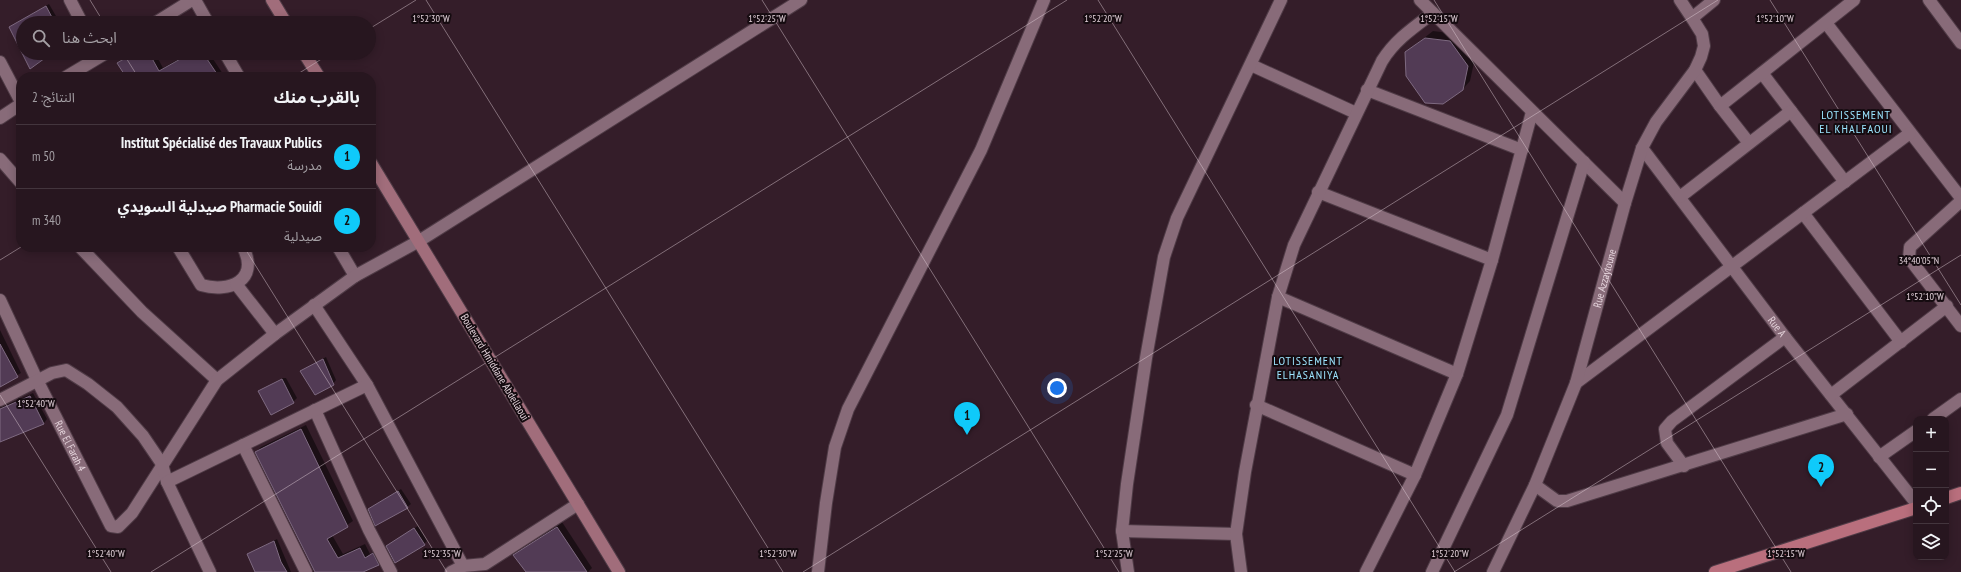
<!DOCTYPE html>
<html lang="ar">
<meta charset="utf-8">
<style>
:root{--surface:#27161f;--page:#33232c;--text:#f1f3f6;--muted:#a49fa4;--line:#43353d;--accent:#0fcafa}
body{margin:0;font-family:"PT Sans Narrow","Noto Sans Arabic",sans-serif;background:var(--page);color:var(--text);direction:rtl}
.controls{position:absolute;right:12px;bottom:12px;display:grid;overflow:hidden;border-radius:8px;box-shadow:0 2px 10px #0003}
.controls button{width:36px;height:36px;display:grid;place-items:center;padding:0;border:0;border-bottom:1px solid var(--line);background:var(--surface);color:var(--text);font:20px sans-serif}
.you{position:absolute;left:1057px;top:388px;width:14px;height:14px;margin:-10px;border:3px solid #fff;border-radius:50%;background:#1a73e8;box-shadow:0 0 0 6px #1a73e833}
.badge{display:grid;place-items:center;width:26px;height:26px;border-radius:50%;background:var(--accent);color:#111;font-size:13px;font-weight:700}
.pin{position:absolute;translate:-50% -33px;filter:drop-shadow(0 1px 2px #0008)}
.pin::after{content:'';position:absolute;top:21px;width:14px;height:12px;background:inherit;clip-path:polygon(0 0,100% 0,50% 100%)}
.list{margin:0;padding:0;list-style:none}
h2{display:flex;justify-content:space-between;align-items:center;height:52px;margin:0;padding:0 16px;font-size:17px}
h2 small{font-size:13px;font-weight:400;color:var(--muted)}
.list li{display:grid;grid-template-columns:26px 1fr auto;gap:12px;align-items:center;box-sizing:border-box;height:64px;padding:0 16px;border-top:1px solid var(--line)}
.list b{display:block;font-size:15px;white-space:nowrap}
.list p{margin:0;font-size:13px;white-space:nowrap;color:var(--muted)}
.list em{font-size:13px;font-style:normal;color:var(--muted)}
.icon{flex:none;width:22px;height:22px;fill:none;stroke:currentColor;stroke-width:2;stroke-linecap:round;stroke-linejoin:round}
.map{position:relative;flex:none;width:1961px;height:572px;overflow:hidden;direction:ltr}
.search{position:absolute;background:var(--surface);box-shadow:0 2px 10px #0003;left:16px;top:16px;width:360px;height:44px;display:flex;align-items:center;gap:10px;box-sizing:border-box;padding:0 14px;border-radius:22px;color:var(--muted);font-size:15px}
.panel{position:absolute;background:var(--surface);box-shadow:0 2px 10px #0003;left:16px;top:72px;width:360px;height:180px;border-radius:16px;direction:rtl}
.map>svg:first-child{display:block}
.shadow{fill:#0007}
.building{fill:#523b55;stroke:#7e6a81}
.lines{fill:none;stroke-linecap:round;stroke-linejoin:round}
.street-casing{stroke:#4f3b46;stroke-width:14}
.secondary-casing{stroke:#4f3b46;stroke-width:14}
.primary-casing{stroke:#4f3b46;stroke-width:14}
.street{stroke:#886b79;stroke-width:12}
.secondary{stroke:#a16d7b;stroke-width:12}
.primary{stroke:#b96f7d;stroke-width:12}
.ticks{fill:none;stroke:#e4d3db;stroke-width:1;stroke-opacity:0.45}
.labels{text-anchor:middle;stroke-width:4;stroke-linejoin:round;paint-order:stroke}
.street-label{font-size:11px;fill:#e4d3db;stroke:#150b10}
.neighbourhood-label{font-size:12px;letter-spacing:1px;fill:#9ce4fe;stroke:#150b10}
.ticks-label{font-size:10px;text-anchor:middle;fill:#e4d3db;stroke:#150b10;stroke-width:4;stroke-linejoin:round;paint-order:stroke}
</style>
<div class="map">
<svg width="1961" height="572" viewBox="0 0 1961 572">
<rect width="100%" height="100%" fill="#341d29"/>
<g class="shadow">
<polygon points="49,4 60,23 23,23 23,53 10,27"/>
<polygon points="1433,31 1457,34 1475,58 1470,81 1463,89 1406,52"/>
<polygon points="133,53 155,53 163,68 189,53 209,53 225,77 127,77 119,63"/>
<polygon points="0,330 21,373 0,385"/>
<polygon points="326,357 336,380 333,384 301,371"/>
<polygon points="283,378 286,378 297,398 293,402 259,391"/>
<polygon points="33,393 47,419 44,423 2,440 0,436 0,408"/>
<polygon points="306,425 353,521 332,535 343,554 365,544 370,554 378,549 383,559 378,564 361,572 315,572 256,452 261,447"/>
<polygon points="401,489 411,504 407,507 369,509"/>
<polygon points="562,522 592,568 588,572 527,572 515,555"/>
<polygon points="418,526 427,541 424,544 387,546"/>
<polygon points="277,539 291,572 257,572 249,554"/>
</g>
<g class="building">
<polygon points="46,6 55,23 23,23 23,53 52,53 30,69 9,27"/>
<polygon points="1425,38 1450,41 1468,66 1463,90 1443,104 1425,103 1406,76 1405,52"/>
<polygon points="134,53 149,53 159,71 191,53 203,53 219,77 126,77 117,63"/>
<polygon points="0,344 18,377 0,387"/>
<polygon points="323,359 334,385 315,395 300,371"/>
<polygon points="282,379 294,403 271,415 258,391"/>
<polygon points="30,396 44,424 0,442 0,409"/>
<polygon points="301,429 348,527 327,539 338,558 360,548 365,558 373,553 379,565 363,572 315,572 255,452"/>
<polygon points="398,491 408,508 375,526 368,509"/>
<polygon points="557,527 587,572 526,572 513,555"/>
<polygon points="414,528 425,545 395,563 386,546"/>
<polygon points="274,541 281,562 287,572 255,572 247,554"/>
</g>
<g class="lines">
<defs>
<g id="street">
<polyline points="70,0 82,23"/>
<polyline points="195,0 208,23"/>
<polyline points="1420,0 1625,203"/>
<polyline points="1680,0 1692,18"/>
<polyline points="1929,0 1961,43"/>
<polyline points="155,23 192,0"/>
<polyline points="1826,23 1961,198"/>
<polyline points="225,53 239,77"/>
<polyline points="0,62 21,102"/>
<polyline points="1251,65 1356,113"/>
<polyline points="1695,70 1720,106 1749,143"/>
<polyline points="1762,73 1845,182"/>
<polyline points="66,77 106,53"/>
<polyline points="1367,90 1522,150"/>
<polyline points="1720,106 1854,0"/>
<polyline points="0,118 21,104"/>
<path id="s1" d="M 1642,148 L 1785,337 L 1916,503"/>
<polyline points="0,159 21,183"/>
<polyline points="1318,192 1492,260"/>
<polyline points="1680,197 1791,111"/>
<polyline points="1961,201 1910,247 1909,258 1961,326"/>
<polyline points="1803,213 1901,342"/>
<polyline points="80,247 142,312 217,380"/>
<path d="M 178,247 L 201,285 C 229,293 260,281 243,247"/>
<polyline points="338,247 355,276"/>
<polyline points="236,284 275,334"/>
<polyline points="1278,297 1457,374"/>
<path id="s2" d="M 0,300 L 37,380 L 111,526 L 118,527 L 132,513 L 217,380 L 275,334 L 355,276 L 419,241 L 801,0"/>
<polyline points="314,305 367,385 463,566"/>
<polyline points="1576,383 1910,133"/>
<polyline points="1831,395 1947,306"/>
<polyline points="0,400 52,373 66,370 88,384 117,407 143,436 162,464 167,482 210,572"/>
<polyline points="1256,405 1415,475"/>
<polyline points="315,410 369,530 391,572"/>
<polyline points="1933,419 1961,399"/>
<polyline points="243,445 306,572"/>
<polyline points="1879,457 1916,431"/>
<polyline points="1684,466 1667,443 1665,429 1672,421 1785,337"/>
<polyline points="167,482 367,385"/>
<polyline points="1535,485 1557,501 1567,501 1847,414"/>
<polyline points="1122,531 1236,534"/>
<polyline points="451,572 463,566 485,564 578,504"/>
<polyline points="818,572 826,503 835,447 848,409 981,150 1044,0"/>
<polyline points="1128,572 1122,531 1127,484 1146,358 1164,257 1177,218 1281,0"/>
<path d="M 1241,572 L 1236,534 L 1245,472 L 1278,297 L 1294,245 L 1382,61 C 1395,40 1413,28 1433,13"/>
<polyline points="1366,572 1415,475 1457,374 1492,260 1532,112"/>
<polyline points="1432,572 1507,415 1584,162"/>
<path id="s3" d="M 1493,572 L 1535,485 L 1576,383 L 1625,203 L 1642,148 L 1656,122 L 1695,70 L 1701,57 L 1704,46 L 1702,34 L 1692,18 L 1714,0"/>
</g>
<g id="secondary">
<polyline points="272,0 286,23"/>
<polyline points="304,53 319,77"/>
<polyline points="371,163 619,572"/>
</g>
<g id="primary">
<polyline points="1946,498 1961,493"/>
<polyline points="1715,572 1916,508"/>
</g>
</defs>
<use href="#street" class="street-casing"/>
<use href="#secondary" class="secondary-casing"/>
<use href="#primary" class="primary-casing"/>
<use href="#street" class="street"/>
<use href="#secondary" class="secondary"/>
<use href="#primary" class="primary"/>
</g>
<path class="ticks" d="M 90,0 L 104,23M 426,0 L 783,572M 762,0 L 1119,572M 1098,0 L 1455,572M 1434,0 L 1791,572M 1770,0 L 1961,305M 369,29 L 416,0M 123,53 L 138,77M 293,77 L 331,53M 244,247 L 447,572M 0,260 L 21,247M 0,395 L 111,572M 151,572 L 1067,0M 803,572 L 1718,0M 1454,572 L 1961,255"/>
<g class="labels">
<g class="street-label">
<text dy="4" stroke="none"><textPath href="#s3" startOffset="315">Rue Azzaytoune</textPath></text>
<text dy="4" stroke="none"><textPath href="#s1" startOffset="224">Rue A</textPath></text>
<text transform="translate(495 367) rotate(59)" y="4">Boulevard Hmiddane Abdellaoui</text>
<text dy="4" stroke="none"><textPath href="#s2" startOffset="162">Rue El Farah 4</textPath></text>
</g>
<g class="neighbourhood-label">
<text x="1856" y="119">LOTISSEMENT<tspan x="1856" dy="14">EL KHALFAOUI</tspan></text>
<text x="1308" y="365">LOTISSEMENT<tspan x="1308" dy="14">ELHASANIYA</tspan></text>
</g>
</g>
<g class="ticks-label">
<text x="431" y="22">1°52'30"W</text>
<text x="767" y="22">1°52'25"W</text>
<text x="1103" y="22">1°52'20"W</text>
<text x="1439" y="22">1°52'15"W</text>
<text x="1775" y="22">1°52'10"W</text>
<text x="1919" y="264">34°40'05"N</text>
<text x="1925" y="300">1°52'10"W</text>
<text x="36" y="407">1°52'40"W</text>
<text x="106" y="557">1°52'40"W</text>
<text x="442" y="557">1°52'35"W</text>
<text x="778" y="557">1°52'30"W</text>
<text x="1114" y="557">1°52'25"W</text>
<text x="1450" y="557">1°52'20"W</text>
<text x="1786" y="557">1°52'15"W</text>
</g>
</svg>
<div class="controls">
<button>+</button>
<button>−</button>
<button><svg class="icon" aria-label="locate" viewBox="0 0 24 24"><circle cx="12" cy="12" r="6"/><path d="M12 2v4M12 18v4M2 12h4M18 12h4"/></svg></button>
<button><svg class="icon" aria-label="layers" viewBox="0 0 24 24"><path d="M12 4l9 5-9 5-9-5zM3 14l9 5 9-5"/></svg></button>
</div>
<div class="you"></div>
<div class="pin badge" style="left:967px;top:435px">1</div>
<div class="pin badge" style="left:1821px;top:487px">2</div>
<div class="search"><svg class="icon" aria-label="search" viewBox="0 0 24 24"><circle cx="10" cy="10" r="6"/><path d="M15 15l6 6"/></svg>ابحث هنا</div>
<section class="panel">
<h2>بالقرب منك<small>النتائج: 2</small></h2>
<ul class="list">
<li><span class="badge">1</span><div><b>Institut Spécialisé des Travaux Publics</b><p>مدرسة</p></div><em>50 m</em></li>
<li><span class="badge">2</span><div><b>Pharmacie Souidi صيدلية السويدي</b><p>صيدلية</p></div><em>340 m</em></li>
</ul>
</section>
</div>
